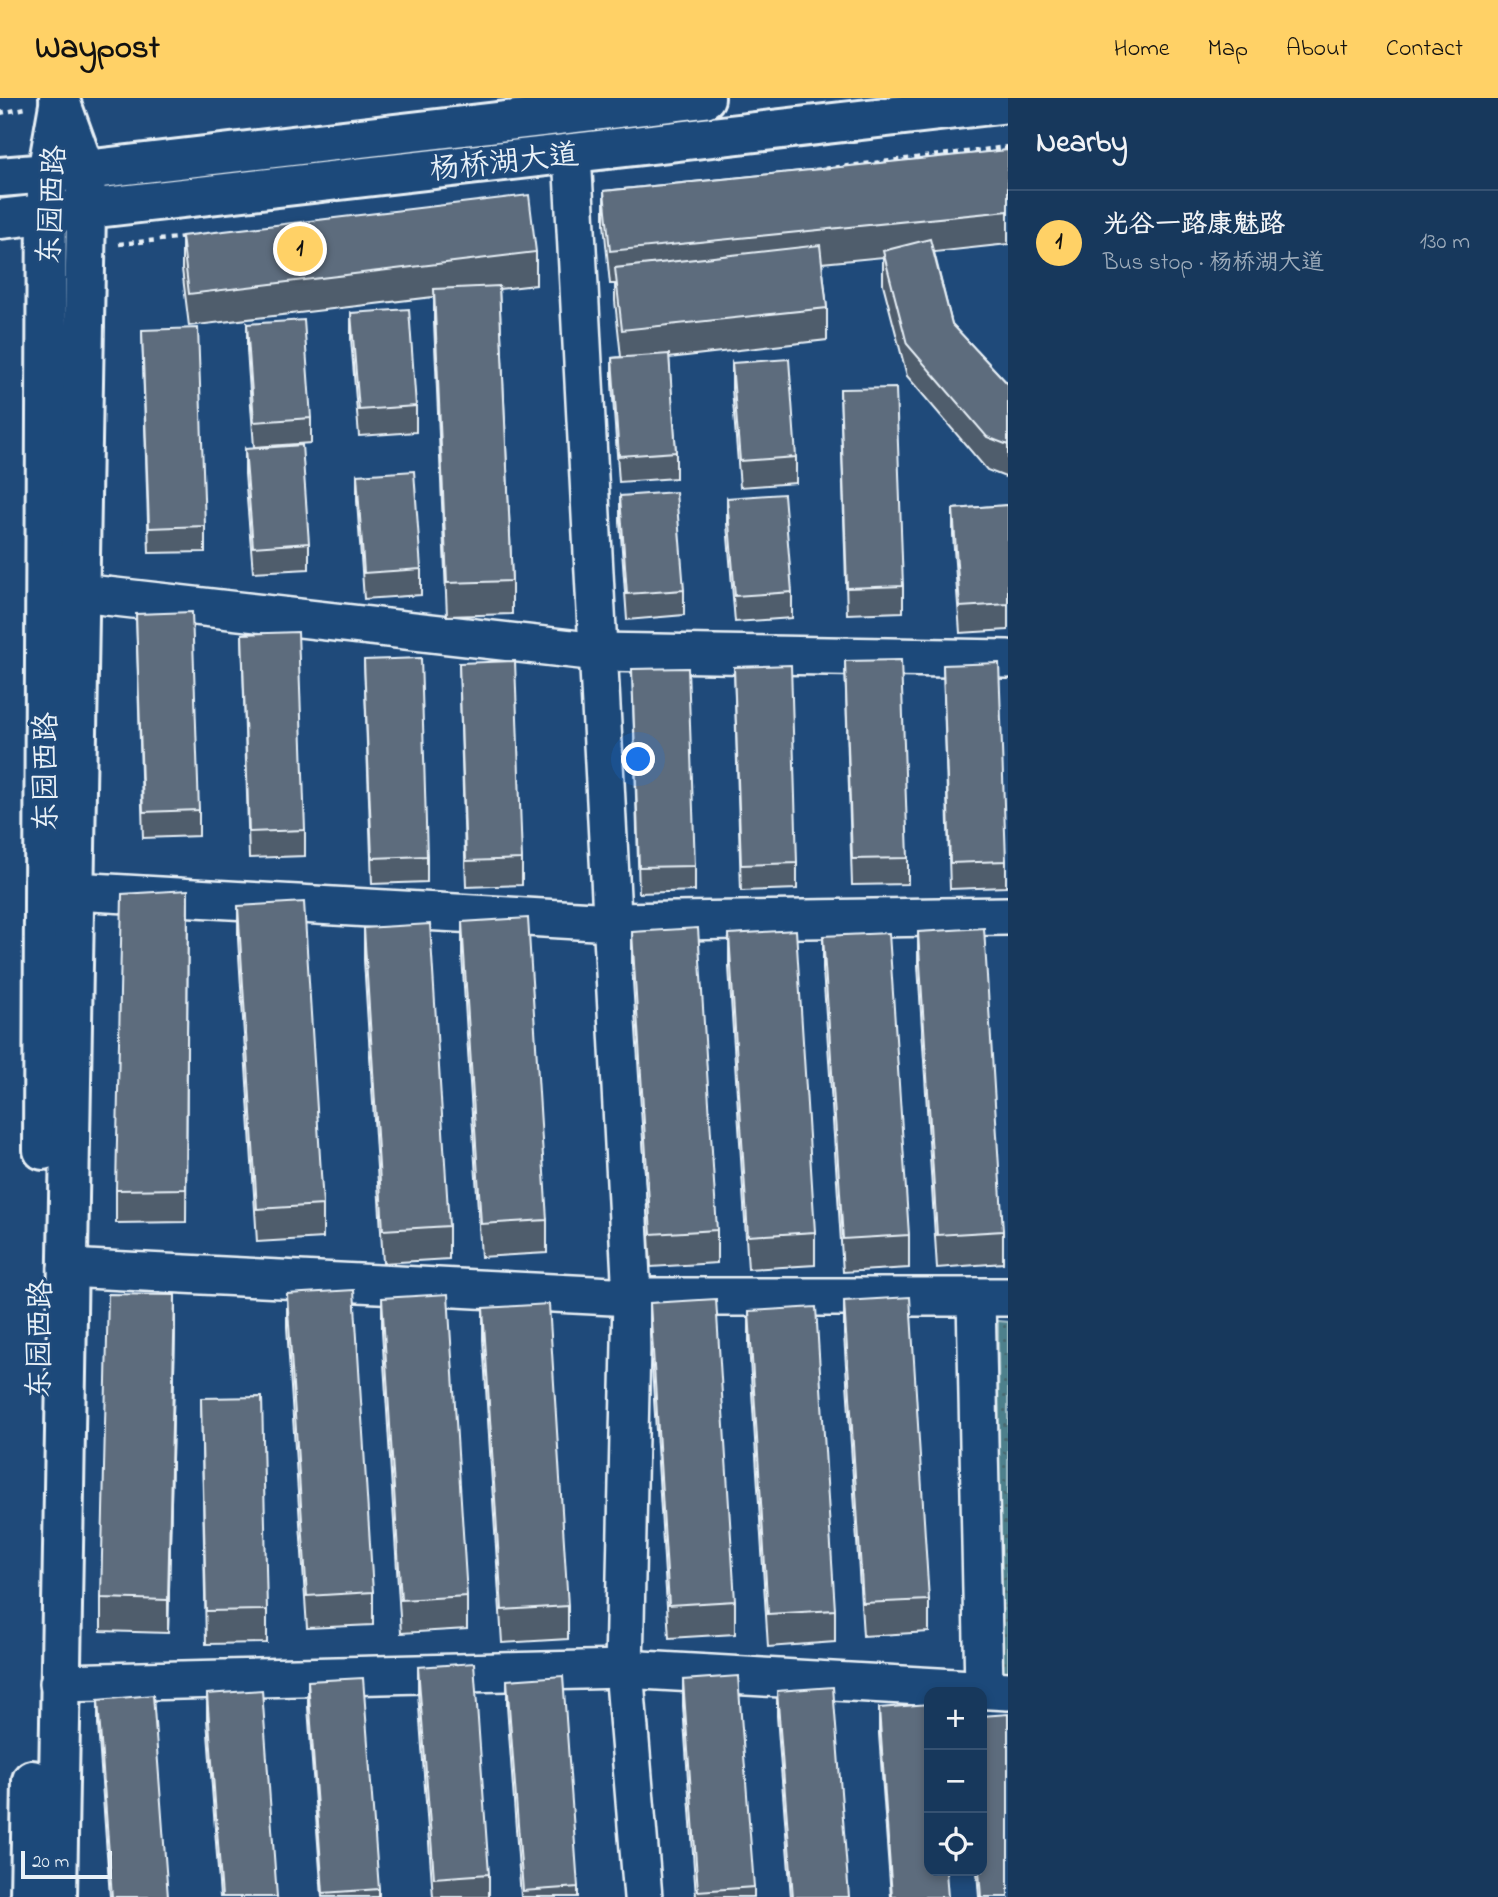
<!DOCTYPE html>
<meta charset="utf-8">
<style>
:root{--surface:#17385c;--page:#244365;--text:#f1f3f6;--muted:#9eacbb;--line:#365272;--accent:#ffd166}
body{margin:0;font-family:"Indie Flower","LXGW WenKai TC",sans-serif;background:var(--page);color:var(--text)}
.controls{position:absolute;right:21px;bottom:21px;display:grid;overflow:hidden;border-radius:14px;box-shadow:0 4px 10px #0003}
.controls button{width:63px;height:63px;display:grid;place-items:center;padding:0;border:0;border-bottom:2px solid var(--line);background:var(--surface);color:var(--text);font:35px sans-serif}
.scale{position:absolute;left:21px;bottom:18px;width:91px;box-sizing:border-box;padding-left:7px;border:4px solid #e8f1f8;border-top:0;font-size:19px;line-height:24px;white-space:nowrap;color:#e8f1f8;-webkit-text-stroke:5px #1f4a7a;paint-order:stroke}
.you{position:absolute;left:639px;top:662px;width:24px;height:24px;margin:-18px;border:5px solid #fff;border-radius:50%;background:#1a73e8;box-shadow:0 0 0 10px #1a73e833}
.badge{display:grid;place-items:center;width:46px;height:46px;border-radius:50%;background:var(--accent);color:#111;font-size:23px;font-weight:700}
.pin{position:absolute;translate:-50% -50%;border:4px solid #fff;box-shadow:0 2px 7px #0006}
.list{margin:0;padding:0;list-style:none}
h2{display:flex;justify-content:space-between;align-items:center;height:91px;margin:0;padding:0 28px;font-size:30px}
h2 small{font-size:23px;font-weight:400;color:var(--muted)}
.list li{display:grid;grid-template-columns:46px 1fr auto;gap:21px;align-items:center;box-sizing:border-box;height:105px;padding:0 28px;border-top:2px solid var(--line)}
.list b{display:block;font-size:26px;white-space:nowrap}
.list p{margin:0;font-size:23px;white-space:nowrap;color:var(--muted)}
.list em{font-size:23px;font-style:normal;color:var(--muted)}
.icon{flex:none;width:38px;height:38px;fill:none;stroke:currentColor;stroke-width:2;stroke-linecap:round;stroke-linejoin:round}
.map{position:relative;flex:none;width:1008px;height:1799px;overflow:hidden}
header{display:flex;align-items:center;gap:42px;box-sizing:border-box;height:98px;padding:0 35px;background:var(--accent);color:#111}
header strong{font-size:33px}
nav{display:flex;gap:38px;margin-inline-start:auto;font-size:24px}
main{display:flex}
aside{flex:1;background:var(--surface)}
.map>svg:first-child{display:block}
.green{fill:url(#green-dots);stroke:#9bb8c2;stroke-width:2}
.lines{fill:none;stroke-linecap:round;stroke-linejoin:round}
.street-casing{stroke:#e8f1f8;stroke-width:42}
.secondary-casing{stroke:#e8f1f8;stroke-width:44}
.path{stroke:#e8f1f8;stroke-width:4.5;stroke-dasharray:5 5;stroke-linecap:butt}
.street{stroke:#1f4a7a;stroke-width:37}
.secondary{stroke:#1f4a7a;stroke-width:38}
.wall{fill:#505d6c;stroke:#e8f1f8;stroke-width:2}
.shaded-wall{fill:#414c58;stroke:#e8f1f8;stroke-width:2}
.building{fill:#5d6c7d;stroke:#e8f1f8;stroke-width:2}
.labels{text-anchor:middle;stroke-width:6;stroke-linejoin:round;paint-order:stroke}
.street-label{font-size:30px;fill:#e8f1f8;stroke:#1f4a7a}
</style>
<header>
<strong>Waypost</strong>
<nav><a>Home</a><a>Map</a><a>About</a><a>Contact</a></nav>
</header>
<main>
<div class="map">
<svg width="1008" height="1799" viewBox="0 0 1008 1799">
<defs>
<pattern id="green-dots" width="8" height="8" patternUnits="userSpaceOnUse" patternTransform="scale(1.75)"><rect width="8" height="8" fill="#4e808c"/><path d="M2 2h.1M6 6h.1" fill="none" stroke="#4a676e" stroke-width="1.8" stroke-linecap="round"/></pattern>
</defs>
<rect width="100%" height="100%" fill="#1f4a7a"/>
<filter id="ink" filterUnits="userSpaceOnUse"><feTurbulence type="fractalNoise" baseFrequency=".0143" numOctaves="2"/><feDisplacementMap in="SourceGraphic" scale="14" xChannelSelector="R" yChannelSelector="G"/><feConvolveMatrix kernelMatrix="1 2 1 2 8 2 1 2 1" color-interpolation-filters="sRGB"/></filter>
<g filter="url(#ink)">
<polygon class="green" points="998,1223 1008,1224 1008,1581 1000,1580"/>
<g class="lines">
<defs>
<g id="street">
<polyline points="572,55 632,1199 624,1571 643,1799"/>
<polyline points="80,495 598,554 1008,561"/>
<polyline points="74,793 612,824 1008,818"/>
<polyline points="67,1170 632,1199 1008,1199"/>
<polyline points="976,1199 984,1591"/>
<polyline points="59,1585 624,1571 1008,1593"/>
</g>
<g id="secondary">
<polyline points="0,79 85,72 705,0"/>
<polyline points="0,121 1008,5"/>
<polyline points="43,1052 47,75 59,7"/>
<polyline points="30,1799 32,1682"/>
<polyline points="57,1799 86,110 85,72 59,0"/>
</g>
</defs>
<use href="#street" class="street-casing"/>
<use href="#secondary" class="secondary-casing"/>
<g class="path">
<polyline points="0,15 26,10"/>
<polyline points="815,72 1008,49"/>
<polyline points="119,146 187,139"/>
</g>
<use href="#street" class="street"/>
<use href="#secondary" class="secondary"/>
</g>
<g class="wall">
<polygon points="1008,52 1008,146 934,154 952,226 1008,286 1008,380 987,372 907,278 883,186 883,159 822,165 827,210 827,242 669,260 676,354 676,380 619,384 612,286 612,260 621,259 615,203 615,186 610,186 604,126 604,93"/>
<polygon points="182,138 536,154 536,187 499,191 512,483 512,516 447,518 434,224 434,199 189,228 182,171"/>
<polygon points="351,215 416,308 416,334 359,338 351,241"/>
<polygon points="247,226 311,320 311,345 254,349 247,252"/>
<polygon points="142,232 205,428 205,454 149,455"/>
<polygon points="732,265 796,359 796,385 740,389 732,291"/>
<polygon points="840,291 903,488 903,514 847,516"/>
<polygon points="245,351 309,445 309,471 253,474 245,376"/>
<polygon points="357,377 421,471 421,497 364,501 357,403"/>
<polygon points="620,398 684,492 684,517 627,522 620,424"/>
<polygon points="727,400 792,494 792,520 735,524 727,426"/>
<polygon points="1008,407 1008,532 960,535 953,437 953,411"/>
<polygon points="136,516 199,712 199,738 143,740"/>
<polygon points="242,536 305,732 305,758 249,760"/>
<polygon points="364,562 427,758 427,784 372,786"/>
<polygon points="845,563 908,760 908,786 852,787"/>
<polygon points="459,565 522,761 522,787 466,789"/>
<polygon points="943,567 1006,763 1006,789 950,791"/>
<polygon points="734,569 797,765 797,791 741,793"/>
<polygon points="632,571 695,768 695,793 639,795"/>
<polygon points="188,792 186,1124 116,1125 116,1092"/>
<polygon points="238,808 323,1107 323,1140 257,1144 238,841"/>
<polygon points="462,824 547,1122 547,1155 481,1159 462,857"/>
<polygon points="364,830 449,1128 449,1161 383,1165 364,862"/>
<polygon points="632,834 717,1132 717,1165 651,1169 632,867"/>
<polygon points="918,834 1003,1133 1003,1165 937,1170 918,867"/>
<polygon points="729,836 815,1134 815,1167 748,1171 729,869"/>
<polygon points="823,838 909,1137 909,1170 843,1174 823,871"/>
<polygon points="287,1196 373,1494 373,1527 307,1530 287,1229"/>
<polygon points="382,1200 467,1498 467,1531 401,1535 382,1233"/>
<polygon points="844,1203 929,1502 929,1534 863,1538 844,1236"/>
<polygon points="650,1205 735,1503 735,1536 669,1540 650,1237"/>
<polygon points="483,1210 568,1508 568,1541 502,1545 483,1242"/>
<polygon points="749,1213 835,1512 835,1544 768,1549 749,1246"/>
<polygon points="175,1230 168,1535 101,1533 101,1500"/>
<polygon points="201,1300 267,1512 267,1545 206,1546"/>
<polygon points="418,1569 489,1776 489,1799 433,1799 418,1595"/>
<polygon points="507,1582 578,1789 578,1799 521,1799 507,1608"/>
<polygon points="683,1582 754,1789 754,1799 696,1799 683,1608"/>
<polygon points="308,1583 379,1791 379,1799 322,1799 308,1609"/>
<polygon points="777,1593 849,1799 791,1799 777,1618"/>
<polygon points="207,1596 277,1799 220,1799 207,1621"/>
<polygon points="98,1602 168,1799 110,1799 98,1627"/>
<polygon points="879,1610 948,1799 891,1799 879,1636"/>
<polygon points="977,1773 982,1773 1008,1799 979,1799"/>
</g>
<polygon class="shaded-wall" points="175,1197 175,1230 168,1535 168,1502"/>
<g class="building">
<polygon points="1008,52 1008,113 610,153 604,93"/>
<polygon points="529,97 536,154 189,196 182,138"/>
<polygon points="930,141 952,226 1008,286 1008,347 987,339 907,246 883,153"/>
<polygon points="820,147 827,210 622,232 615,170"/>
<polygon points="499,188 512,483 447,485 434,191"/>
<polygon points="409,211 416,308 359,312 351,215"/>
<polygon points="304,222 311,320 254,324 247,226"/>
<polygon points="198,230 205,428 149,430 142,232"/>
<polygon points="669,256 676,354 619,358 612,260"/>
<polygon points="789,261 796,359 740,363 732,265"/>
<polygon points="896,290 903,488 847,490 840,291"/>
<polygon points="302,347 309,445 253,449 245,351"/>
<polygon points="414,373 421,471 364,475 357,377"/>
<polygon points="676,394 684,492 627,496 620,398"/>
<polygon points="784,396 792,494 735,498 727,400"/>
<polygon points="1008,407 1008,506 960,509 953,411"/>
<polygon points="192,514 199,712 143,714 136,516"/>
<polygon points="298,534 305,732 249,734 242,536"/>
<polygon points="421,560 427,758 372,760 364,562"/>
<polygon points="901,562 908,760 852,761 845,563"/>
<polygon points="515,563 522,761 466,763 459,565"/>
<polygon points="999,565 1006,763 950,765 943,567"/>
<polygon points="791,567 797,765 741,767 734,569"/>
<polygon points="688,570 695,768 639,769 632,571"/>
<polygon points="188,792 186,1091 116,1092 122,796"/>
<polygon points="304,804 323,1107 257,1111 238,808"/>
<polygon points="528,820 547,1122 481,1126 462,824"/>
<polygon points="430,826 449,1128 383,1132 364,830"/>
<polygon points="698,830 717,1132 651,1136 632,834"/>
<polygon points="984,830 1003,1133 937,1137 918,834"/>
<polygon points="796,832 815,1134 748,1138 729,836"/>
<polygon points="889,835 909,1137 843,1141 823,838"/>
<polygon points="354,1192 373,1494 307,1498 287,1196"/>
<polygon points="108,1196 175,1197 168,1502 101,1500"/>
<polygon points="448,1196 467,1498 401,1502 382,1200"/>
<polygon points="910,1199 929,1502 863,1505 844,1203"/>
<polygon points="716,1201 735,1503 669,1507 650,1205"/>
<polygon points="549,1206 568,1508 502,1512 483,1210"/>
<polygon points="816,1209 835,1512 768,1516 749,1213"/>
<polygon points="262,1299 267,1512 206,1513 201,1300"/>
<polygon points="474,1565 489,1776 434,1780 418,1569"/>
<polygon points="563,1578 578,1789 523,1793 507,1582"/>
<polygon points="738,1578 754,1789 698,1793 683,1582"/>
<polygon points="363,1580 379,1791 323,1795 308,1583"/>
<polygon points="833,1589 849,1799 793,1799 777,1593"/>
<polygon points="262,1592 277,1799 222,1799 207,1596"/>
<polygon points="153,1597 168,1799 112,1799 98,1602"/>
<polygon points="929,1606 929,1773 946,1773 948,1799 892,1799 879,1610"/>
<polygon points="1008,1616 1008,1799 981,1799 979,1773 982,1773 982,1618"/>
</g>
</g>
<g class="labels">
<g class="street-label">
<text transform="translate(504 63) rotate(-6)" y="10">杨桥湖大道</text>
<text transform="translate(51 107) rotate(-87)" y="10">东园西路</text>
<text transform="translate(45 674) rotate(-90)" y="10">东园西路</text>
<text transform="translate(39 1241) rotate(-89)" y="10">东园西路</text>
</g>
</g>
</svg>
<div class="controls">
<button>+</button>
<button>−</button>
<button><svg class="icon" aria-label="locate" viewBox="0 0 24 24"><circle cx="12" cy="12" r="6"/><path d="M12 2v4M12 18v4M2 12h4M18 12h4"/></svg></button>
</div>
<div class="scale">20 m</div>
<div class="you"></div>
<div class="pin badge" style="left:300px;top:151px">1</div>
</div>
<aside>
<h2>Nearby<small></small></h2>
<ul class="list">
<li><span class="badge">1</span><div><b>光谷一路康魅路</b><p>Bus stop · 杨桥湖大道</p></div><em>130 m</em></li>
</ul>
</aside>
</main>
